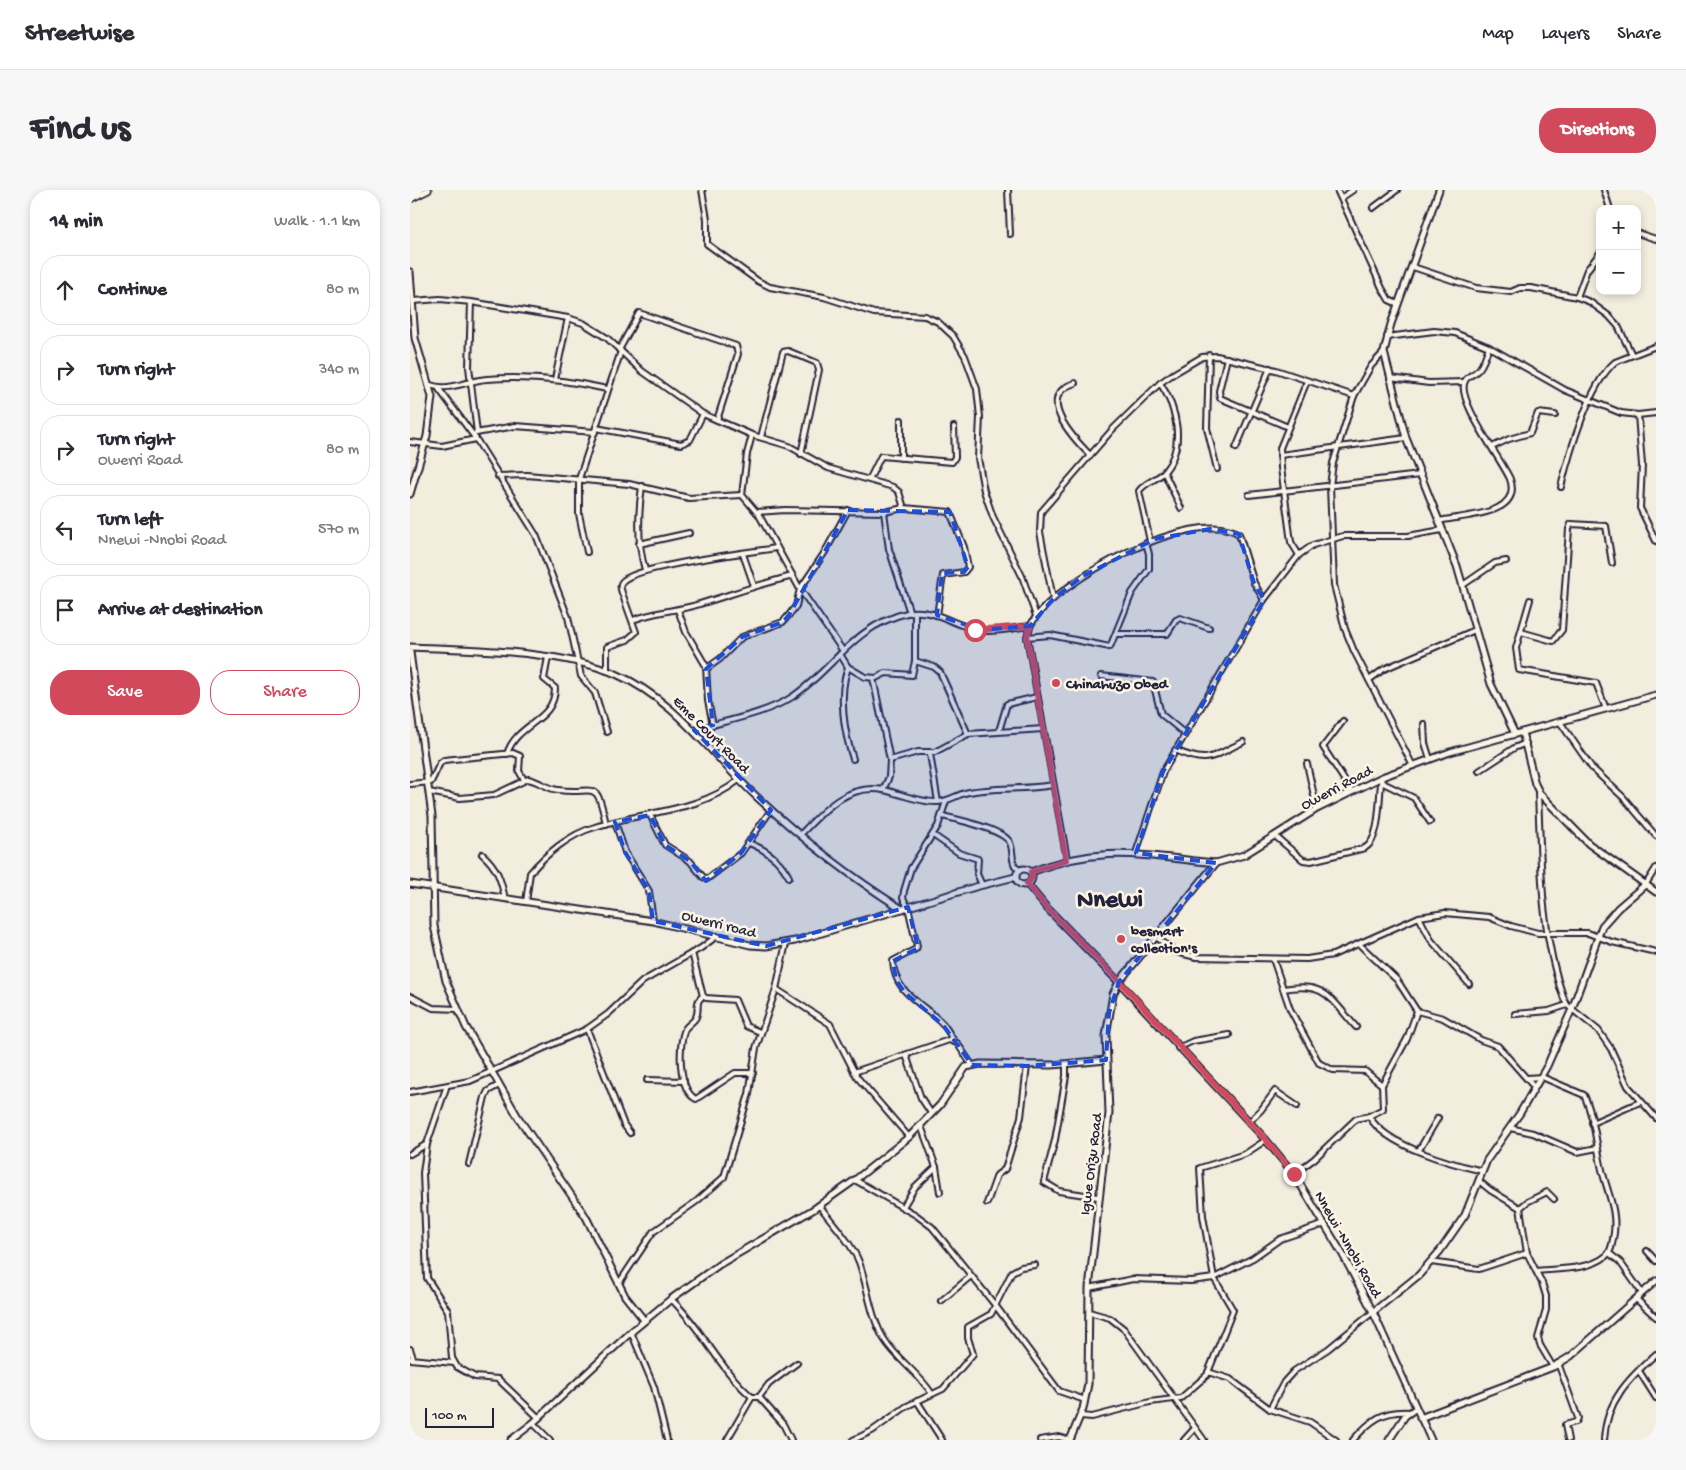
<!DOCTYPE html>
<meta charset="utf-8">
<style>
:root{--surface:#fff;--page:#f7f7f7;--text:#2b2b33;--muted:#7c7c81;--line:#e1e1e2;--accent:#d1495b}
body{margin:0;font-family:"Gochi Hand",sans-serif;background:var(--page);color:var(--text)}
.controls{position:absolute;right:15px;top:15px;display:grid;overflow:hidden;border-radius:10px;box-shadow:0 2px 8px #0003}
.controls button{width:45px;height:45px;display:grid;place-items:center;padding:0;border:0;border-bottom:1px solid var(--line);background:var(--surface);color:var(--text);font:25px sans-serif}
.scale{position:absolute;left:15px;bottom:12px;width:69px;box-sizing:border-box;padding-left:5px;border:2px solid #22223b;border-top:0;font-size:14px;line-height:18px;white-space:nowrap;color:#22223b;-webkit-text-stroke:4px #fcf5e5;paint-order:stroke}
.stop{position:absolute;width:15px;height:15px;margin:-11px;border:4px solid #d1495b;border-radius:50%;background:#fff}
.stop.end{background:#d1495b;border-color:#fff;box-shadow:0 1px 5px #0008}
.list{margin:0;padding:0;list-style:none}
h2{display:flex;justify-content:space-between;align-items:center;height:65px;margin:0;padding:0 20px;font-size:21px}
h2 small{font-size:16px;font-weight:400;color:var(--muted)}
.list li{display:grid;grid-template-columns:32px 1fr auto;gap:15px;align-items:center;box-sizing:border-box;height:70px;margin:0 10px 10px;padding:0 10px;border:1px solid var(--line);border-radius:20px}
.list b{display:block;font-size:19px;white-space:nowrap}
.list p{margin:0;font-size:16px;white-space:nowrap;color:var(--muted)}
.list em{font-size:16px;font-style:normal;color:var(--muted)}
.actions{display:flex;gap:10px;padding:15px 20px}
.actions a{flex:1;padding:11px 0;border:1px solid var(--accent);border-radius:20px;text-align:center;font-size:18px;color:var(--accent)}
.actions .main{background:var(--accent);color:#fff}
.icon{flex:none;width:28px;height:28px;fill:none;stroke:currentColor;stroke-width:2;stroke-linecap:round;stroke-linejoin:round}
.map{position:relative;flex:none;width:1246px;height:1250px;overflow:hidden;border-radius:20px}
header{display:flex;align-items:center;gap:30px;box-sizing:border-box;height:70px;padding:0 25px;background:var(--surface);border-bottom:1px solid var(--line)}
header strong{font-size:24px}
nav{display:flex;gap:28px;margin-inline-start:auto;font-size:18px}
.intro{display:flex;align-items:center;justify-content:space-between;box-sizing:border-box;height:120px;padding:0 30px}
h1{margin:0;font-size:35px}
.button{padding:12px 22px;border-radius:20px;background:var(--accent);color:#fff;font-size:18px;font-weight:700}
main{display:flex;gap:30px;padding:0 30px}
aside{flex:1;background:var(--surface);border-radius:20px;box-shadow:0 2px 8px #0003}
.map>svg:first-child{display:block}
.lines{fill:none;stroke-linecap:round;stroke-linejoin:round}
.street-casing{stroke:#22223b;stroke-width:8}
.secondary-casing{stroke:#22223b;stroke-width:9}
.primary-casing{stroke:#22223b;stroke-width:9}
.street{stroke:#fcf5e5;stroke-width:4}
.secondary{stroke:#fcf5e5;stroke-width:5}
.primary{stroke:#fcf5e5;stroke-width:5.5}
.route{stroke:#d1495b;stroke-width:6}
.marked{fill:#1d4ed8;fill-opacity:0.2;stroke:#1d4ed8;stroke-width:4;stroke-dasharray:10 6;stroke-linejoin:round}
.poi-dot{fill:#d1495b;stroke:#fcf5e5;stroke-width:2}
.labels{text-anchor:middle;stroke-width:5;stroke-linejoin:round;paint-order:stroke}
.poi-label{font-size:15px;font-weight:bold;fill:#22223b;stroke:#fcf5e5;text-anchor:start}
.street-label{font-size:15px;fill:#22223b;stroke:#fcf5e5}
.town-label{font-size:25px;font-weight:bold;fill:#22223b;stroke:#fcf5e5}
</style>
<header>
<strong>Streetwise</strong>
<nav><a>Map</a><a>Layers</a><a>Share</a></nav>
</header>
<div class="intro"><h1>Find us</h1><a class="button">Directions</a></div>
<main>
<aside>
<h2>14 min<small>Walk · 1.1 km</small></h2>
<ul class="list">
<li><svg class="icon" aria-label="ahead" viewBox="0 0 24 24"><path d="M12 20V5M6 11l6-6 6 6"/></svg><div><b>Continue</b></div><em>80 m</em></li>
<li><svg class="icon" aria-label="right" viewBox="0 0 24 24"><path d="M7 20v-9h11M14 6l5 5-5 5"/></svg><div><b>Turn right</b></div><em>340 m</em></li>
<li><svg class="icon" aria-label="right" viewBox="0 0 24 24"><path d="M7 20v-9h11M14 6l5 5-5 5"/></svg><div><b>Turn right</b><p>Owerri Road</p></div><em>80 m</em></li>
<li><svg class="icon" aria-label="left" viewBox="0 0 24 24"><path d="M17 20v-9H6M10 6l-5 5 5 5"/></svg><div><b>Turn left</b><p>Nnewi -Nnobi Road</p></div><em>570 m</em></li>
<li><svg class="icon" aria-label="arrive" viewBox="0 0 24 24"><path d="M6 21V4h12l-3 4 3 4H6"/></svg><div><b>Arrive at destination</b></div></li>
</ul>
<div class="actions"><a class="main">Save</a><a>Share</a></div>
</aside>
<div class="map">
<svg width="1246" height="1250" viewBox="0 0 1246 1250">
<rect width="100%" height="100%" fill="#f3edde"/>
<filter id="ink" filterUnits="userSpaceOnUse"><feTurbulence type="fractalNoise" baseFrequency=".02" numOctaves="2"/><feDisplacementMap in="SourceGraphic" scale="10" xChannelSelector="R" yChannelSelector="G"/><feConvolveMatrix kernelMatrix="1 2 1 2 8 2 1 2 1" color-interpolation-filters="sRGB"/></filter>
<g filter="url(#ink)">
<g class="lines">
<defs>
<g id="street">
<polyline points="292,0 297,29 297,54 348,91 360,97 414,107 464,123 515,126 528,132 543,146 555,166 567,199 570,227 568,268 574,301 583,327 612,386 626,426"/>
<polyline points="598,0 600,44"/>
<polyline points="927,0 972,98 979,110 988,114"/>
<polyline points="1194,0 1200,19"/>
<polyline points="931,8 943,0"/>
<polyline points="963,18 987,0"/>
<polyline points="1227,43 1246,49"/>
<polyline points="1003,77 1066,98 1101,102 1110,98 1121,98 1167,107 1180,112 1199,126 1208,136 1222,165"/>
<polyline points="1167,107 1177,80 1190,63"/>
<polyline points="3,111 30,109 61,112 158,128 173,133 197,148 232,181 293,224 342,245 379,256 418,278 483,297 489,302 494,318"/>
<polyline points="61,112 59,177 67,243"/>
<polyline points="977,147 1024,141 1045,143 1079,157 1155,200 1211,223 1228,225 1246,223"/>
<polyline points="209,160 229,123 326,156 328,164 307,230"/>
<polyline points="974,162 961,176 944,206 923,273 920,296 924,395 935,439 944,461 1003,576"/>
<polyline points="799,165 797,238 807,279"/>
<polyline points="817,168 809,201 810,208 878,237"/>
<polyline points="980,188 1019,193 1054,192"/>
<polyline points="145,189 158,128"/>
<path d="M 665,193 C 623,206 664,249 680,265"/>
<path d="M 20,195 C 39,202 58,190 77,189 C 118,186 157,190 197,199"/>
<polyline points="29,199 66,249 126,345 158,427 171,486 185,503 197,542"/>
<polyline points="1228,225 1232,275 1230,318 1246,351"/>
<polyline points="491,230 491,268"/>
<polyline points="186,238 271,254 280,250 293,224"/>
<polyline points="66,243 105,236 185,242"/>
<polyline points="342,245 337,264 332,305 349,325 390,399 433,461"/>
<polyline points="351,247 373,162 378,161 407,173 409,180 391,264"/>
<polyline points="0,252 32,256 66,249"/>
<polyline points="1082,257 1099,249 1120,243 1128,223 1145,225"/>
<polyline points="826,258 860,178"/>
<polyline points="870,265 996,248"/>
<polyline points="754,282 771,318"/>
<polyline points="88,286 117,285 219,294 279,308 332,305"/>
<polyline points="459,290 471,266 542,272 545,267 544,237"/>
<path d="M 232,296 C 228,325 227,353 235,380"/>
<path d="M 1151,297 C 1159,264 1179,194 1205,172 L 1246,156"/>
<polyline points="839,305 1010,285"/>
<polyline points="347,322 375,320 474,322 494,318 540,322 554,357 558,377 554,382 533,385 527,425"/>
<polyline points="474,322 479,359 500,423"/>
<path d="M 1029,331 C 1053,325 1113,326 1100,289 C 1092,270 1045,209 1055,191 C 1057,186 1063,185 1067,181 C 1073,177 1076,164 1079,157"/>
<path d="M 740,351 L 729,301 C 735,292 747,290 754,282 C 776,256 767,218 750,193"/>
<polyline points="229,354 279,343"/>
<polyline points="177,362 169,324 169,289 211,161"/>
<polyline points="333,364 344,396"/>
<polyline points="889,365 881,352 871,278 870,258 897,191"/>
<polyline points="1053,395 1085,373 1096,371"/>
<polyline points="643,409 630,342 631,322 702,240 750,193 763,184 792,167 807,166 866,180 944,206"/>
<polyline points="1120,410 1106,458 1109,480 1186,493 1196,519"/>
<polyline points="268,420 276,442 296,476 298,511 303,535"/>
<path d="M 223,430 C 243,422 263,421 283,416 C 317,406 349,394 383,386"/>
<polyline points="1111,442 1143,451 1152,440 1159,339 1161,334 1196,336 1202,373"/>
<polyline points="707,444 757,444 766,430 770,428 799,438"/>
<polyline points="617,447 640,445 700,457 722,403 739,379 739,364 736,353"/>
<polyline points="430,464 438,477 455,487 466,488 476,483 502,485 505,471 505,423"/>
<polyline points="505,471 524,477 530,482 558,544"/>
<path d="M 438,477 C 428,505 434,542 443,569"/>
<polyline points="296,479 310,469 332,447 373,432 379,425 386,416 390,399 415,362 438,320"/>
<path d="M 197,481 L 197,457 L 217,450 L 226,442 L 212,403 C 211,399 209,395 212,392 C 223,376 341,362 367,358"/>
<polyline points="691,486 743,492 751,524 774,543"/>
<polyline points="463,488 480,570 479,587 473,600"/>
<polyline points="959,490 974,479 1065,440"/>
<polyline points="933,531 913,557 942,602"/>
<polyline points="1150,532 1182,578 1213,607 1246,646"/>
<polyline points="1014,534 1015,553 1020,569"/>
<path d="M 284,540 C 314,531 356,524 382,507 C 424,479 443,436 497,423 C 523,417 543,435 567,440 C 583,443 603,438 620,436"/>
<polyline points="589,541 597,514 627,507"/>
<path d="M 765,560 C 799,575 801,567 833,552"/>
<path d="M 97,564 C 107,532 145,532 145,498 L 134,489 L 138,467"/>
<polyline points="520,564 528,612"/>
<polyline points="480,570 508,562 525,562 558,544 633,539"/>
<polyline points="897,574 907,619"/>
<polyline points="1069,581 1104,558 1116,553"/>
<polyline points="971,592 1004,608 1020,632"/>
<polyline points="0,594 21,592 30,573 34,570 103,563 110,566 109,581 114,590"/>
<path d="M 19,602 L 50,608 L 84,605 L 118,589 C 129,591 138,599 148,600 C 186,605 186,587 196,634"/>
<path d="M 1128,603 C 1131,672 1130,743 1154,809 L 1157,815 L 1188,840 L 1201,859 L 1218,896 L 1246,928"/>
<path d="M 536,611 L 528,636 L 501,678 L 494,701 L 493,708 L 498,717 L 507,756 L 506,759 L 483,771 C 484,804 513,813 533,834 C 537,839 541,846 544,851"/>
<polyline points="240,625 255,655 280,671 293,687 297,689 331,663 361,620"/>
<path d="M 532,626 C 546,629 590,639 599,651 C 605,660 599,673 609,680"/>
<polyline points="205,632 215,662 239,701 243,731"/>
<path d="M 391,644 C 413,621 437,593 474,600 C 491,604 509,612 526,612 C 539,612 547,604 559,602 C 586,597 615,600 643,595"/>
<polyline points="523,645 549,663 568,669 567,684 572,695"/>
<path d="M 865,646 L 893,670 L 901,671 L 955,658 C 972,648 968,605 972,587"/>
<path d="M 339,653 C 357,660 370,670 379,687"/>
<polyline points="726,663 753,582 854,410 889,365 903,355 933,346 998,346 1032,340"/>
<path d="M 72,664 C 87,677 91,689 95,709"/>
<path d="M 657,669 L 617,447 C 619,442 619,437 622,433 C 645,391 785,315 829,344 L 844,393 L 854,410"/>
<polyline points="1236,694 1246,678"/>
<path d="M 116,712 L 120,683 C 136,664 160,644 185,637 C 233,621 288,623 329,590"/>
<polyline points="1009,727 1021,750 1059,794"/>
<polyline points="746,747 766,762 786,767 897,769 923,765 1009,727 1035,723 1079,727 1101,736 1128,743 1178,743 1202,752 1246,762"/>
<polyline points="282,763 293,806 296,808 325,810 336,836 350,842"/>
<polyline points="863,769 880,819 909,873 923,880 955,881 972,895"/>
<polyline points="366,799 420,834 447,887 499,947"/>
<path d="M 873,799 C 915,791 920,808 946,837"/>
<polyline points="0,806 23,818 48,819"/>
<path d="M 293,806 C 284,812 290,819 286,827 C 284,832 278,834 275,839 C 268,855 268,900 286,909 L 325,883 L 343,883"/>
<polyline points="1007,821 1033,828 1071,850 1088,856 1124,897"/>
<polyline points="1105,824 1139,821 1157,815"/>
<polyline points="177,839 214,935 220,943"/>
<polyline points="768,858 783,851 819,845"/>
<polyline points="496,865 511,908 521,923"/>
<polyline points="656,874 656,886 645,950 634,992 649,1001 688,1007"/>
<polyline points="444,882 539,850 547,853 562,875"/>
<path d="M 1117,888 L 1132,887 L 1174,905 C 1184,927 1186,952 1191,975 C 1196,1001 1209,1021 1203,1049 C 1202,1055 1201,1062 1196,1066 C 1180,1080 1146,1079 1126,1081"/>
<polyline points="237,890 274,891"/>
<polyline points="36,898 17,954 13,983 17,1088 38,1121 42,1168 47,1177 65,1187 88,1189 129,1228"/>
<polyline points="0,902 60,891 177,839 198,824 233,791 291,758 307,746"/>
<path d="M 959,926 C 975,956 1042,974 1073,981"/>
<polyline points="839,932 851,920 865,901 887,916"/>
<polyline points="1182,933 1230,912"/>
<polyline points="511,936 526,977 530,1002"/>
<polyline points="1100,938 1123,943 1167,962 1187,958"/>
<polyline points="1009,960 1028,928"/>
<polyline points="0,964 17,954"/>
<polyline points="59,974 75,907 78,901 89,895"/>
<polyline points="884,984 904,969 946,929 959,926 973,919 972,895 997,849 1007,821 987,790 949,754"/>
<polyline points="445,990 506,1025 522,1037 585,1115 649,1201 675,1210"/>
<polyline points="1069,991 1080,1000 1110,1018 1117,1063 1132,1093 1136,1106 1136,1120 1128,1148 1130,1155 1143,1177"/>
<polyline points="577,1013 587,985 595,979 611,927 617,876"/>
<path d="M 409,1015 C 422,1033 441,1052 449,1072 C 458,1097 460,1126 474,1149 C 487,1170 509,1183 522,1204"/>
<polyline points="493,1017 505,997 526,977"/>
<polyline points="1110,1018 1117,1012 1137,1002 1144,1009"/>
<polyline points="1237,1061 1246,1071"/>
<polyline points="1199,1063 1210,1072 1232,1103"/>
<polyline points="1021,1072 1069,1079 1117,1063"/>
<polyline points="209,1093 243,1042 287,1011 314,987 339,904 346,858 366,799 376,753"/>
<polyline points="679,1098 723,1089 781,1091 804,1088 843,1068 870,1049 915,1034"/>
<path d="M 261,1109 C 292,1138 309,1179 342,1207 L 349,1207 L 359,1194 L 387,1173"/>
<polyline points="1226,1109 1246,1127"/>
<polyline points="531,1111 561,1086"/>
<polyline points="679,1122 700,1128 714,1139 794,1250"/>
<polyline points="221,1142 244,1197 257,1250"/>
<polyline points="0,1159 3,1168"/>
<polyline points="0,1169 44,1173"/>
<polyline points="1148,1173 1168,1228 1166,1232 1155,1235 1158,1250"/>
<polyline points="1229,1181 1246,1208"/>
<polyline points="798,1182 820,1189 860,1219 900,1232 926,1250"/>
<polyline points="349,1207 373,1234 381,1250"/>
<polyline points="507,1211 532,1250"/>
<polyline points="860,1219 874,1192 884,1181 918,1159 963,1122"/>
<polyline points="671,1226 682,1227 740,1212 771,1208 797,1185 823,1120 804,1088 793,1026 790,978 835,964 856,950"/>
<polyline points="123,1233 140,1250"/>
<polyline points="317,1250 342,1207"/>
<polyline points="443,1250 462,1241 497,1216 533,1199 563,1164 558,1148 558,1137 581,1124 602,1082 611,1077 625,1075"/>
<polyline points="630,1250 649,1247 660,1250"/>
<polyline points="774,1250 785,1238"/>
<path d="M 943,1250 C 961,1230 973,1220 1000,1222"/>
<path d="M 1194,1250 C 1196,1211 1219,1188 1246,1164"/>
</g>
<g id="secondary">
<polyline points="1029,0 981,134 974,162 996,248 1047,376 1081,494 1105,544"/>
<polyline points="0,82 5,148 22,207 17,246 0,304"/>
<path d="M 0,457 C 63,460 149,460 206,484 C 266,510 301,565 348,608 C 392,649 441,687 492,719"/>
<polyline points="0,462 22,626 24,736 36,791 56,837 108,927 176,1027 215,1106 234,1130"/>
<polyline points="1112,542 1125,594 1130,604 1179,654 1246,702"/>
<circle cx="614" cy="687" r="8"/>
<path d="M 621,682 C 691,654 734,666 806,673 L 834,665 L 907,619 L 972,587 L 1040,562 L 1246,505"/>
<polyline points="0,694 243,731 340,755 356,756 385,751 565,697 605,687"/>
<polyline points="617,694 636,717 709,792 856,950 884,984 933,1065 963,1122 1021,1250"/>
<polyline points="963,1122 1009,1085 1030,1061 1055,1025 1077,970 1110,923 1137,876 1162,819 1192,736 1208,718 1236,694"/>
<polyline points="1010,1228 1143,1177 1161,1166 1246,1091"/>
<polyline points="101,1250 123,1233 221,1142 261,1109 310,1074 404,1019 445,990 499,947 530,915 556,877 570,874 642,875 696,870"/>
<polyline points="660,1250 673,1219 678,1194 679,1098 699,923 696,846 703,804 709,792 806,673"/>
<polyline points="979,1250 995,1226 1005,1219"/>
</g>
<polyline id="primary" points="0,9 18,0"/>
</defs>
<use href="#street" class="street-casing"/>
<use href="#secondary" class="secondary-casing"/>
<use href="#primary" class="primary-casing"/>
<use href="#street" class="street"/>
<use href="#secondary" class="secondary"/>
<use href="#primary" class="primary"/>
</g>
</g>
<g class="lines" filter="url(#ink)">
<polyline class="route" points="565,440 620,436 617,447 656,670 621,682 622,688 617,694 636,717 710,792 856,950 884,984"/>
</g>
<path class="marked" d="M 438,320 L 540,322 L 558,377 L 554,382 L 532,383 L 527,425 L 571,440 L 620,436 L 643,409 L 673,386 L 745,349 L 800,339 L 829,344 L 844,393 L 854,410 L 753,582 L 726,663 L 806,673 L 709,792 L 699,823 L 696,870 L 617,876 L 562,875 L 533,835 L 495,803 L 486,790 L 483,771 L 508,758 L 498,717 L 356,756 L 243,731 L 239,701 L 215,662 L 205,632 L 240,625 L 255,655 L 280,671 L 296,691 L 331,663 L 361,620 L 284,540 L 303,535 L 296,479 L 332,447 L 373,432 L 379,425 Z"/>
<g class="poi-dot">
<circle cx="646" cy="493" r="5"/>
<circle cx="711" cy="749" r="5"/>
</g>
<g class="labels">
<g class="poi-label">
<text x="656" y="498">Chinahuzo Obed</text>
<text x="721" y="745">besmart<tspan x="721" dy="17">collection's</tspan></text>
</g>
<g class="street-label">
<text transform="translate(302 544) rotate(45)" y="5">Eme Court Road</text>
<text transform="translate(926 597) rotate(-28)" y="5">Owerri Road</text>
<text transform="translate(309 733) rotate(14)" y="5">Owerri road</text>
<text transform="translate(680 974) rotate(-83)" y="5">Igwe Orizu Road</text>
<text transform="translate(939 1054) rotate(60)" y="5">Nnewi -Nnobi Road</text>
</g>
<g class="town-label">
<text x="700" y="716">Nnewi</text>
</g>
</g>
</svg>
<div class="controls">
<button>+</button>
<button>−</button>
</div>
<div class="scale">100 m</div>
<div class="stop" style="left:565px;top:440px"></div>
<div class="stop end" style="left:884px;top:984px"></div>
</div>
</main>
